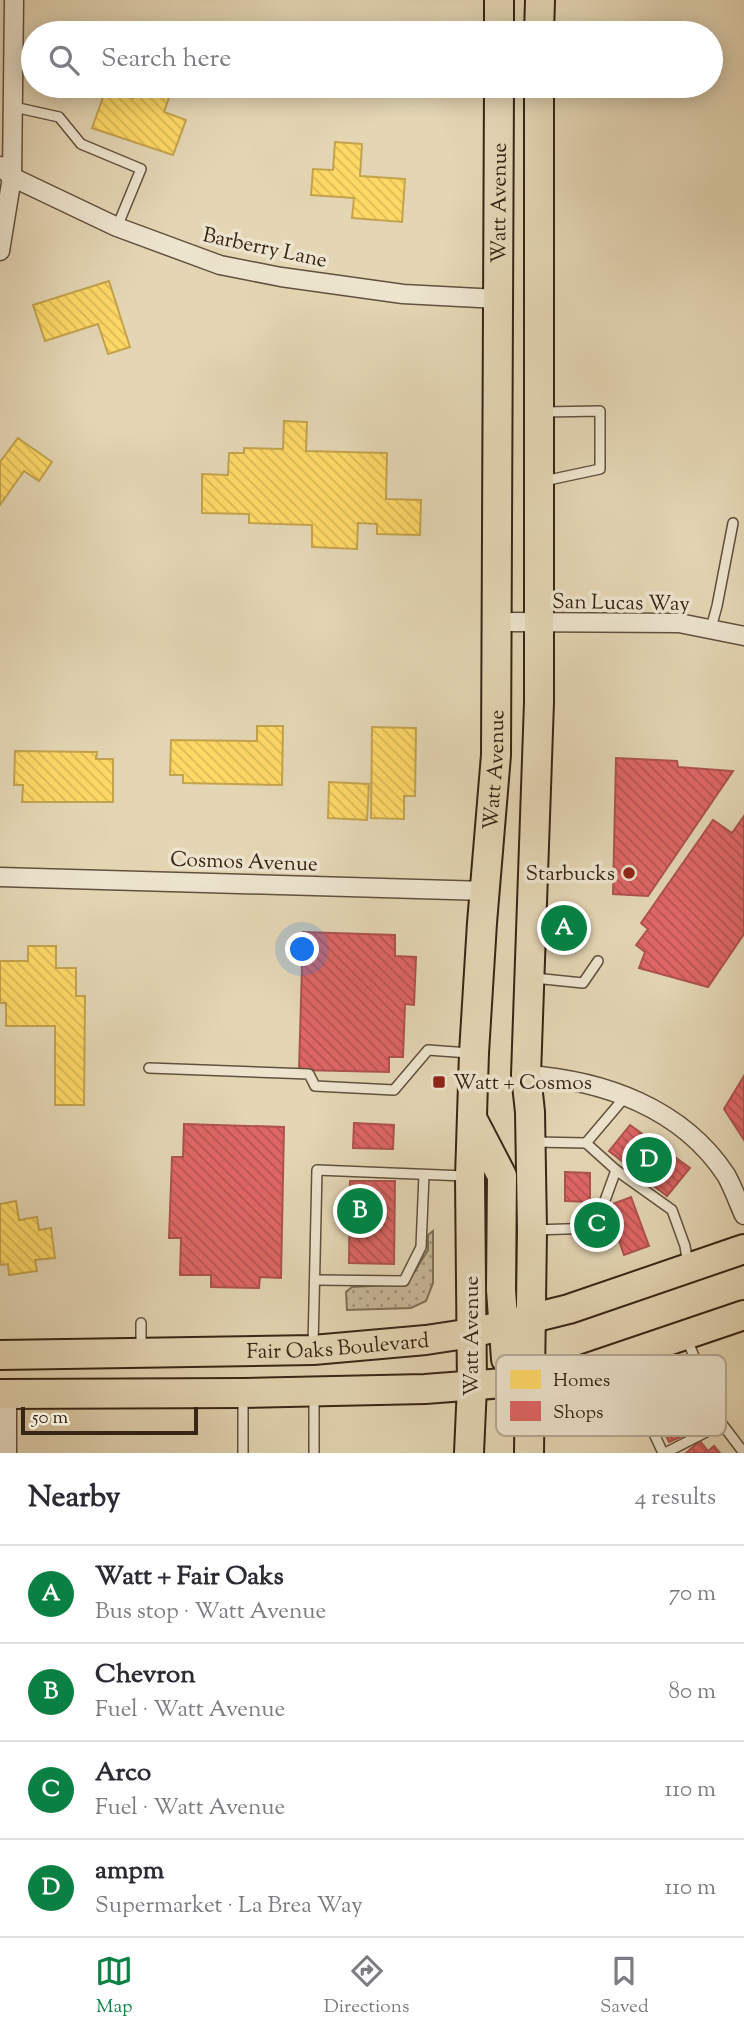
<!DOCTYPE html>
<meta charset="utf-8">
<style>
:root{--surface:#fff;--page:#f7f7f7;--text:#2b2b33;--muted:#7c7c81;--line:#e1e1e2;--accent:#0b8043}
body{margin:0;font-family:"Sorts Mill Goudy",serif;background:var(--page);color:var(--text)}
.scale{position:absolute;left:21px;bottom:18px;width:177px;box-sizing:border-box;padding-left:7px;border:4px solid #372515;border-top:0;font-size:19px;line-height:24px;white-space:nowrap;color:#372515;-webkit-text-stroke:5px #ede4ce;paint-order:stroke}
.you{position:absolute;left:303px;top:950px;width:24px;height:24px;margin:-18px;border:5px solid #fff;border-radius:50%;background:#1a73e8;box-shadow:0 0 0 10px #1a73e833}
.badge{display:grid;place-items:center;width:46px;height:46px;border-radius:50%;background:var(--accent);color:#fff;font-size:23px;font-weight:700}
.pin{position:absolute;translate:-50% -50%;border:4px solid #fff;box-shadow:0 2px 7px #0006}
.list{margin:0;padding:0;list-style:none}
h2{display:flex;justify-content:space-between;align-items:center;height:91px;margin:0;padding:0 28px;font-size:30px}
h2 small{font-size:23px;font-weight:400;color:var(--muted)}
.list li{display:grid;grid-template-columns:46px 1fr auto;gap:21px;align-items:center;box-sizing:border-box;height:98px;padding:0 28px;border-top:2px solid var(--line)}
.list b{display:block;font-size:26px;white-space:nowrap}
.list p{margin:0;font-size:23px;white-space:nowrap;color:var(--muted)}
.list em{font-size:23px;font-style:normal;color:var(--muted)}
.icon{flex:none;width:38px;height:38px;fill:none;stroke:currentColor;stroke-width:2;stroke-linecap:round;stroke-linejoin:round}
.map{position:relative;flex:none;width:744px;height:1453px;overflow:hidden}
.search{position:absolute;background:var(--surface);box-shadow:0 4px 18px #0003;left:21px;right:21px;top:21px;height:77px;display:flex;align-items:center;gap:18px;box-sizing:border-box;padding:0 24px;border-radius:38px;color:var(--muted);font-size:26px}
.sheet{height:483px;background:var(--surface)}
nav{display:flex;justify-content:space-around;align-items:center;box-sizing:border-box;height:98px;border-top:2px solid var(--line);background:var(--surface);font-size:19px;color:var(--muted)}
nav a{display:grid;justify-items:center;gap:4px}
nav .on{color:var(--accent)}
.map>svg:first-child{display:block}
.grass{fill:url(#grass-dots);stroke:#7f6e57;stroke-width:2}
.homes{fill:url(#homes-back-hatch);stroke:#c3a34e;stroke-width:2}
.shops{fill:url(#shops-back-hatch);stroke:#ad524e;stroke-width:2}
.lines{fill:none;stroke-linecap:round;stroke-linejoin:round}
.lane-casing{stroke:#62513d;stroke-width:12}
.street-casing{stroke:#62513d;stroke-width:21}
.primary-casing{stroke:#372515;stroke-width:32}
.lane{stroke:#ede4ce;stroke-width:9}
.street{stroke:#ede4ce;stroke-width:18}
.primary{stroke:#e4d6b4;stroke-width:28}
.poi-dot{fill:#8f2418;stroke:#ede4ce;stroke-width:2.5}
.labels{text-anchor:middle;stroke-width:7;stroke-linejoin:round;paint-order:stroke}
.street-label{font-size:21px;fill:#372515;stroke:#ede4ce}
.poi-label{font-size:21px;fill:#372515;stroke:#ede4ce;text-anchor:end}
.key{fill:#ede4ce;stroke:#b6ab96;stroke-width:2}
.key-label{font-size:19px;fill:#372515}
</style>
<div class="map">
<svg width="744" height="1453" viewBox="0 0 744 1453">
<defs>
<pattern id="grass-dots" width="8" height="8" patternUnits="userSpaceOnUse" patternTransform="scale(1.75)"><rect width="8" height="8" fill="#c7b899"/><path d="M2 2h.1M6 6h.1" fill="none" stroke="#a2957c" stroke-width="1.8" stroke-linecap="round"/></pattern>
<pattern id="homes-back-hatch" width="6" height="6" patternUnits="userSpaceOnUse" patternTransform="scale(1.75)"><rect width="6" height="6" fill="#ffd966"/><path d="M-1 5l2 2M0 0l6 6M5-1l2 2" fill="none" stroke="#dbba58"/></pattern>
<pattern id="shops-back-hatch" width="6" height="6" patternUnits="userSpaceOnUse" patternTransform="scale(1.75)"><rect width="6" height="6" fill="#e06666"/><path d="M-1 5l2 2M0 0l6 6M5-1l2 2" fill="none" stroke="#b65453"/></pattern>
</defs>
<rect width="100%" height="100%" fill="#e4d6b4"/>
<filter id="stains"><feTurbulence type="fractalNoise" baseFrequency=".00286" numOctaves="4"/><feColorMatrix values="0 0 0 0 .2 0 0 0 0 .09 0 0 0 0 .02 0 0 0 .5 -.17"/></filter>
<radialGradient id="worn" r=".72"><stop offset=".6" stop-color="#630" stop-opacity="0"/><stop offset="1" stop-color="#630" stop-opacity=".3"/></radialGradient>
<polygon class="grass" points="433,1231 433,1283 426,1301 411,1308 347,1310 346,1292 352,1287 407,1284 428,1250 428,1235"/>
<g class="homes">
<polygon points="137,86 173,86 164,112 186,120 173,155 92,128 106,89 133,98"/>
<polygon points="335,142 362,144 360,176 405,179 402,222 352,218 354,198 311,195 313,169 333,170"/>
<polygon points="109,281 130,347 108,354 98,324 45,341 33,305"/>
<polygon points="284,421 307,422 306,451 387,453 386,499 421,500 420,535 377,534 377,524 358,523 357,549 312,547 312,525 249,523 249,514 202,513 202,474 228,475 229,453 244,453 244,448 283,449"/>
<polygon points="18,438 52,462 39,481 24,471 0,505 0,462"/>
<polygon points="257,726 283,726 282,785 183,783 183,775 170,775 171,740 257,741"/>
<polygon points="372,727 416,728 415,796 404,796 404,819 371,818"/>
<polygon points="15,751 97,752 96,759 113,759 113,802 22,802 23,785 14,785"/>
<polygon points="329,782 369,784 367,820 328,818"/>
<polygon points="28,946 56,946 56,968 76,968 76,996 85,996 84,1105 55,1105 55,1026 6,1026 6,1003 0,1003 0,961 28,961"/>
<polygon points="16,1201 19,1220 37,1217 39,1230 51,1228 55,1258 35,1260 37,1271 9,1275 8,1264 0,1265 0,1204"/>
</g>
<g class="shops">
<polygon points="616,758 677,761 678,767 733,771 648,896 613,894"/>
<polygon points="744,816 744,934 708,987 639,968 645,952 636,945 648,929 641,923 713,820 732,833"/>
<polygon points="303,932 395,935 395,956 416,957 414,1005 405,1004 403,1057 389,1057 389,1072 299,1070"/>
<polygon points="744,1076 744,1140 724,1109"/>
<polygon points="354,1123 394,1125 393,1149 353,1148"/>
<polygon points="184,1124 284,1127 281,1278 260,1277 259,1288 211,1287 211,1275 180,1275 181,1238 169,1238 172,1157 183,1157"/>
<polygon points="630,1125 690,1168 667,1196 609,1151"/>
<polygon points="565,1172 590,1173 590,1202 565,1201"/>
<polygon points="350,1181 395,1181 394,1264 349,1263"/>
<polygon points="631,1197 649,1246 624,1255 607,1206"/>
<polygon points="674,1387 694,1431 669,1442 648,1398"/>
<polygon points="700,1441 708,1451 714,1446 720,1453 686,1453"/>
</g>
<g class="lines">
<defs>
<g id="lane">
<polyline points="14,107 59,117 81,144 141,169 117,227"/>
<polyline points="544,412 600,411 600,469 544,481"/>
<polyline points="711,628 717,606 733,523"/>
<polyline points="534,978 583,983 598,961"/>
<polyline points="149,1068 309,1074 315,1086 394,1090 428,1050 469,1053"/>
<polyline points="535,1142 586,1143 616,1170"/>
<polyline points="586,1143 625,1097"/>
<polyline points="534,1230 595,1228 616,1170 672,1210 685,1246 688,1265"/>
<polyline points="316,1280 404,1281 421,1247 424,1175"/>
<polyline points="686,1337 722,1424 744,1453"/>
<polyline points="313,1347 317,1170 465,1176"/>
<polyline points="141,1348 141,1323"/>
<polyline points="619,1359 663,1453"/>
<polyline points="243,1395 243,1453"/>
<polyline points="314,1453 314,1396"/>
<polyline points="665,1453 722,1424"/>
</g>
<g id="street">
<polyline points="0,166 12,177 117,227 220,265 281,277 403,294 498,299"/>
<polyline points="0,251 12,177 14,0"/>
<polyline points="497,622 679,623 744,636"/>
<polyline points="0,877 486,891"/>
<path d="M 526,1075 C 603,1080 682,1108 726,1175 C 733,1187 738,1202 744,1215"/>
<polyline points="7,1394 7,1453"/>
</g>
<g id="primary">
<polyline points="499,33 499,0"/>
<polyline points="539,33 540,0"/>
<polyline points="474,1122 502,1176 501,1290 506,1359 531,1381"/>
<path id="s1" d="M 0,1355 L 313,1350 L 426,1340 L 472,1333 L 569,1309 L 744,1249"/>
<polyline points="0,1394 243,1393 425,1389 531,1381 570,1374 744,1315"/>
<path id="s2" d="M 469,1453 L 472,1386 L 470,1177 L 474,1053 L 482,923 L 496,755 L 499,86"/>
<polyline points="529,1453 532,1230 530,1112 526,1075 539,702 539,86"/>
</g>
</defs>
<use href="#lane" class="lane-casing"/>
<use href="#street" class="street-casing"/>
<use href="#primary" class="primary-casing"/>
<use href="#lane" class="lane"/>
<use href="#street" class="street"/>
<use href="#primary" class="primary"/>
</g>
<g class="poi-dot">
<circle cx="629" cy="873" r="7"/>
<rect x="432" y="1075" width="14" height="14" rx="3.5"/>
</g>
<g class="labels">
<g class="street-label">
<text dy="7" stroke="none"><textPath href="#s2" startOffset="1251">Watt Avenue</textPath></text>
<text transform="translate(265 247) rotate(12)" y="7">Barberry Lane</text>
<text transform="translate(621 602) rotate(1)" y="7">San Lucas Way</text>
<text dy="7" stroke="none"><textPath href="#s2" startOffset="684">Watt Avenue</textPath></text>
<text transform="translate(244 861) rotate(2)" y="7">Cosmos Avenue</text>
<text transform="translate(471 1336) rotate(-90)" y="7">Watt Avenue</text>
<text dy="7" stroke="none"><textPath href="#s1" startOffset="338">Fair Oaks Boulevard</textPath></text>
</g>
<g class="poi-label">
<text x="615" y="880">Starbucks</text>
<text x="453" y="1089" text-anchor="start">Watt + Cosmos</text>
</g>
</g>
<rect x="496" y="1355" width="230" height="81" rx="10" class="key"/>
<rect x="510" y="1370" width="31" height="19" fill="#ffd966"/>
<rect x="510" y="1401" width="31" height="20" fill="#e06666"/>
<g class="key-label">
<text x="553" y="1386">Homes</text>
<text x="553" y="1418">Shops</text>
</g>
<rect width="100%" height="100%" filter="url(#stains)"/>
<rect width="100%" height="100%" fill="url(#worn)"/>
</svg>
<div class="scale">50 m</div>
<div class="you"></div>
<div class="pin badge" style="left:564px;top:928px">A</div>
<div class="pin badge" style="left:360px;top:1211px">B</div>
<div class="pin badge" style="left:597px;top:1225px">C</div>
<div class="pin badge" style="left:649px;top:1160px">D</div>
<div class="search"><svg class="icon" aria-label="search" viewBox="0 0 24 24"><circle cx="10" cy="10" r="6"/><path d="M15 15l6 6"/></svg>Search here</div>
</div>
<section class="sheet">
<h2>Nearby<small>4 results</small></h2>
<ul class="list">
<li><span class="badge">A</span><div><b>Watt + Fair Oaks</b><p>Bus stop · Watt Avenue</p></div><em>70 m</em></li>
<li><span class="badge">B</span><div><b>Chevron</b><p>Fuel · Watt Avenue</p></div><em>80 m</em></li>
<li><span class="badge">C</span><div><b>Arco</b><p>Fuel · Watt Avenue</p></div><em>110 m</em></li>
<li><span class="badge">D</span><div><b>ampm</b><p>Supermarket · La Brea Way</p></div><em>110 m</em></li>
</ul>
</section>
<nav>
<a class="on"><svg class="icon" aria-label="map" viewBox="0 0 24 24"><path d="M3 6l6-2 6 2 6-2v14l-6 2-6-2-6 2zM9 4v14M15 6v14"/></svg>Map</a>
<a><svg class="icon" aria-label="directions" viewBox="0 0 24 24"><path d="M12 3l9 9-9 9-9-9zM9 14v-3h6M13 9l2 2-2 2"/></svg>Directions</a>
<a><svg class="icon" aria-label="saved" viewBox="0 0 24 24"><path d="M7 4h10v16l-5-4-5 4z"/></svg>Saved</a>
</nav>
